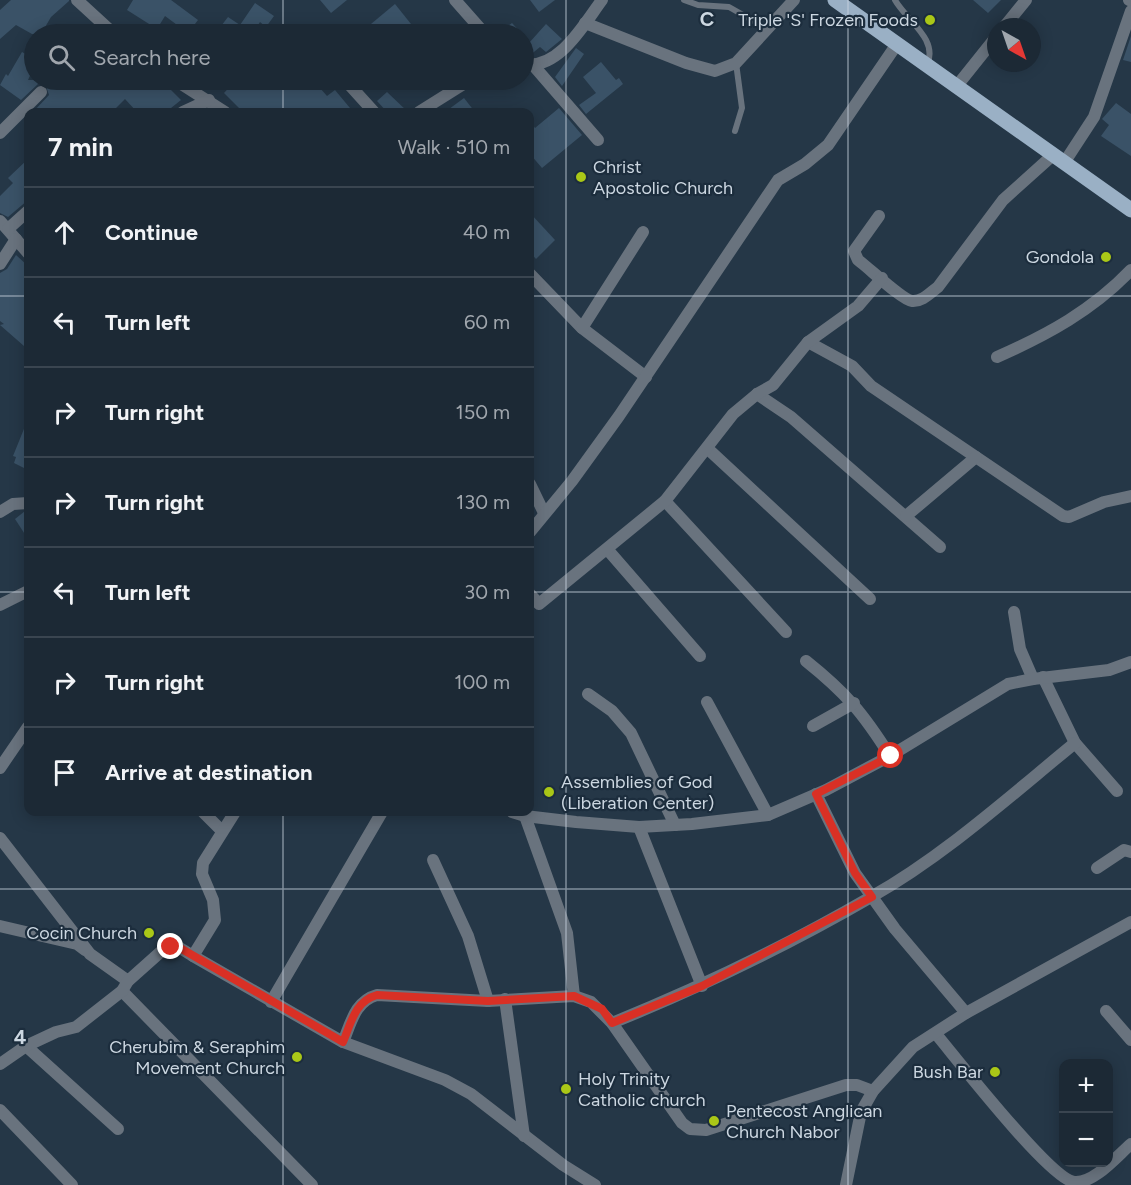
<!DOCTYPE html>
<meta charset="utf-8">
<style>
:root{--surface:#1c2935;--page:#293541;--text:#f1f3f6;--muted:#a0a6ad;--line:#3a4550}
body{margin:0;font-family:Figtree,sans-serif;background:var(--page);color:var(--text)}
.controls{position:absolute;right:18px;bottom:18px;display:grid;overflow:hidden;border-radius:12px;box-shadow:0 3px 15px #0003}
.controls button{width:54px;height:54px;display:grid;place-items:center;padding:0;border:0;border-bottom:2px solid var(--line);background:var(--surface);color:var(--text);font:30px sans-serif}
.compass{position:absolute;left:987px;top:18px;width:54px;height:54px;border-radius:50%;background:var(--surface);box-shadow:0 3px 15px #0003;rotate:140deg}
.stop{position:absolute;width:18px;height:18px;margin:-14px;border:4px solid #d93025;border-radius:50%;background:#fff}
.stop.end{background:#d93025;border-color:#fff;box-shadow:0 2px 6px #0008}
.list{margin:0;padding:0;list-style:none}
h2{display:flex;justify-content:space-between;align-items:center;height:78px;margin:0;padding:0 24px;font-size:26px}
h2 small{font-size:20px;font-weight:400;color:var(--muted)}
.list li{display:grid;grid-template-columns:39px 1fr auto;gap:18px;align-items:center;box-sizing:border-box;height:90px;padding:0 24px;border-top:2px solid var(--line)}
.list b{display:block;font-size:22px;white-space:nowrap}
.list em{font-size:20px;font-style:normal;color:var(--muted)}
.icon{flex:none;width:33px;height:33px;fill:none;stroke:currentColor;stroke-width:2;stroke-linecap:round;stroke-linejoin:round}
.map{position:relative;flex:none;width:1131px;height:1185px;overflow:hidden}
.search{position:absolute;background:var(--surface);box-shadow:0 3px 15px #0003;left:24px;top:24px;width:510px;height:66px;display:flex;align-items:center;gap:15px;box-sizing:border-box;padding:0 21px;border-radius:33px;color:var(--muted);font-size:22px}
.panel{position:absolute;background:var(--surface);box-shadow:0 3px 15px #0003;left:24px;top:108px;width:510px;height:708px;border-radius:12px}
.map>svg:first-child{display:block}
.building{fill:#3a5267}
.lines{fill:none;stroke-linecap:round;stroke-linejoin:round}
.lane{stroke:#69737e;stroke-width:6}
.street{stroke:#69737e;stroke-width:12}
.primary{stroke:#9ab0c5;stroke-width:15}
.route{stroke:#d93025;stroke-width:8}
.grid{fill:none;stroke:#ccd7e1;stroke-width:1.5;stroke-opacity:0.55}
.poi-dot{fill:#aac717;stroke:#1c2d3d;stroke-width:2}
.labels{text-anchor:middle;stroke-width:4.5;stroke-linejoin:round;paint-order:stroke}
.poi-label{font-size:18px;fill:#ccd7e1;stroke:#1c2d3d;text-anchor:end}
.grid-label{font-size:20px;text-anchor:middle;font-weight:bold;fill:#ccd7e1;stroke:#1c2d3d;stroke-width:4.5;stroke-linejoin:round;paint-order:stroke}
</style>
<div class="map">
<svg width="1131" height="1185" viewBox="0 0 1131 1185">
<rect width="100%" height="100%" fill="#253747"/>
<g class="building">
<polygon points="11,0 69,0 69,1 51,17 41,34 32,34 16,25 0,39 0,10"/>
<polygon points="133,0 171,0 198,20 188,33 165,16 157,29 127,10"/>
<polygon points="320,0 347,0 331,13"/>
<polygon points="530,0 555,0 539,12"/>
<polygon points="973,0 1001,0 988,13"/>
<polygon points="255,3 274,16 266,27 260,22 252,34 225,34 218,30 228,17 240,25"/>
<polygon points="395,4 411,24 399,34 359,34"/>
<polygon points="512,23 522,34 497,34"/>
<polygon points="546,24 562,39 546,52 540,47 529,56 524,56 524,37 529,43"/>
<polygon points="1131,36 1131,62 1123,60"/>
<polygon points="576,48 584,54 562,86 555,77"/>
<polygon points="22,52 34,59 34,67 28,80 94,80 106,88 111,80 161,80 181,100 166,112 137,112 125,99 112,112 38,112 35,110 49,95 46,86 38,84 21,100 0,85 6,74 8,76"/>
<polygon points="601,62 616,80 619,78 623,84 586,114 579,105 596,93 583,77"/>
<polygon points="236,80 242,80 251,86 257,80 313,80 327,96 335,90 350,108 344,112 243,112 224,93"/>
<polygon points="387,92 408,112 387,112 377,101"/>
<polygon points="464,98 475,112 445,112"/>
<polygon points="1116,103 1131,114 1131,156 1101,136 1109,125 1102,119"/>
<polygon points="559,108 582,135 542,168 530,154 530,121 535,128"/>
<polygon points="28,159 28,200 8,217 0,213 0,196 13,183 8,178"/>
<polygon points="530,213 555,240 536,259 530,252"/>
<polygon points="16,255 28,266 28,341 24,346 0,325 4,324 0,321 0,273 7,269"/>
<polygon points="28,419 28,470 14,463 16,457 13,456"/>
<polygon points="25,511 28,511 28,539 15,519"/>
</g>
<g class="lines">
<g class="lane">
<polyline points="684,0 698,5 729,7 766,28"/>
<path d="M 895,0 C 906,20 939,39 927,65"/>
<polyline points="735,131 742,108 736,63"/>
</g>
<g class="street">
<polyline points="77,0 114,34"/>
<polyline points="455,0 485,34"/>
<polyline points="1129,0 1131,1"/>
<polyline points="585,23 686,63 715,71 736,63 794,0"/>
<polyline points="1004,27 1026,0"/>
<path d="M 524,64 C 559,70 584,24 602,0"/>
<polyline points="533,65 598,140"/>
<polyline points="175,80 225,112"/>
<polyline points="345,80 374,112"/>
<polyline points="956,87 996,37"/>
<polyline points="183,112 209,100"/>
<polyline points="419,112 470,80"/>
<polyline points="0,133 41,92"/>
<polyline points="1064,163 1094,117 1131,11"/>
<path d="M 879,216 L 854,251 L 858,260 C 869,268 902,300 912,301 C 922,302 930,293 938,287 L 1003,200 L 1053,155"/>
<polyline points="0,221 28,253"/>
<polyline points="8,229 28,211"/>
<polyline points="0,264 16,239"/>
<polyline points="530,274 582,328 646,377"/>
<polyline points="582,328 643,232"/>
<polyline points="808,342 852,366 871,386 1063,516 1069,517 1104,502 1131,496"/>
<path d="M 997,357 C 1047,335 1093,310 1131,270"/>
<polyline points="757,394 791,417 940,547"/>
<polyline points="708,449 870,599"/>
<polyline points="530,484 544,513"/>
<polyline points="665,501 786,632"/>
<polyline points="0,512 13,504 28,503"/>
<polyline points="906,516 976,457"/>
<polyline points="530,532 572,481 619,416 778,180 805,164 828,145 897,44"/>
<polyline points="607,549 700,656"/>
<polyline points="530,594 539,604 665,501 733,414 757,394 773,385 808,342 858,306 882,278"/>
<polyline points="0,605 28,591"/>
<polyline points="1014,612 1020,649 1033,679"/>
<path d="M 806,661 C 846,693 863,713 890,756"/>
<polyline points="1043,677 1075,743 1117,791"/>
<polyline points="588,694 612,711 631,733 675,825"/>
<polyline points="707,702 768,815"/>
<polyline points="813,726 854,703"/>
<polyline points="0,768 28,727"/>
<polyline points="816,794 855,873 895,929 966,1013"/>
<polyline points="203,812 222,831"/>
<polyline points="512,812 525,816 576,822 639,827 692,824 768,815 826,790 890,756 1008,684 1033,679 1109,670 1131,662"/>
<polyline points="525,816 567,933 574,996"/>
<polyline points="639,827 702,986"/>
<polyline points="0,838 90,954 128,981"/>
<polyline points="433,860 468,936 488,1001"/>
<polyline points="1097,868 1124,850 1131,852"/>
<polyline points="0,926 77,944 85,950"/>
<polyline points="193,956 343,1042 445,1080 471,1094 563,1165 595,1185"/>
<polyline points="122,991 312,1185"/>
<polyline points="505,999 524,1136"/>
<polyline points="271,1002 382,812"/>
<polyline points="1106,1011 1131,1040"/>
<path d="M 612,1023 C 701,987 788,945 871,897 C 945,855 1010,796 1075,743"/>
<path d="M 936,1034 C 957,1059 1049,1178 1074,1182 C 1094,1184 1117,1156 1131,1144"/>
<path d="M 343,1042 C 351,1023 355,1001 377,995 L 488,1001 L 574,996 L 591,1002 L 612,1023 L 682,1123 L 690,1129 L 706,1130 L 846,1085 L 857,1085 L 873,1091"/>
<polyline points="26,1046 118,1129"/>
<polyline points="0,1064 26,1046 56,1032 76,1027 122,991 128,981 165,948 180,948 193,956 215,920 213,900 202,874 203,863 235,812"/>
<polyline points="0,1110 72,1185"/>
<polyline points="846,1185 861,1112 873,1091 913,1047 966,1013 1131,922"/>
</g>
<polyline class="primary" points="835,0 1131,210"/>
</g>
<g class="lines">
<path class="route" d="M 171,947 L 180,948 L 343,1042 C 351,1023 355,1001 377,995 L 488,1001 L 574,996 L 602,1009 L 612,1023 L 702,986 L 872,897 L 855,873 L 816,794 L 891,756"/>
</g>
<path class="grid" d="M 283,0 L 283,34M 566,0 L 566,1185M 848,0 L 848,1185M 283,80 L 283,112M 0,296 L 28,296M 530,296 L 1131,296M 0,592 L 28,592M 530,592 L 1131,592M 283,812 L 283,1185M 0,889 L 1131,889"/>
<g class="poi-dot">
<circle cx="930" cy="20" r="6"/>
<circle cx="581" cy="177" r="6"/>
<circle cx="1106" cy="257" r="6"/>
<circle cx="549" cy="792" r="6"/>
<circle cx="149" cy="933" r="6"/>
<circle cx="297" cy="1057" r="6"/>
<circle cx="995" cy="1072" r="6"/>
<circle cx="566" cy="1089" r="6"/>
<circle cx="714" cy="1121" r="6"/>
</g>
<g class="labels">
<g class="poi-label">
<text x="918" y="26">Triple 'S' Frozen Foods</text>
<text x="593" y="173" text-anchor="start">Christ<tspan x="593" dy="21">Apostolic Church</tspan></text>
<text x="1094" y="263">Gondola</text>
<text x="561" y="788" text-anchor="start">Assemblies of God<tspan x="561" dy="21">(Liberation Center)</tspan></text>
<text x="137" y="939">Cocin Church</text>
<text x="285" y="1053">Cherubim &amp; Seraphim<tspan x="285" dy="21">Movement Church</tspan></text>
<text x="983" y="1078">Bush Bar</text>
<text x="578" y="1085" text-anchor="start">Holy Trinity<tspan x="578" dy="21">Catholic church</tspan></text>
<text x="726" y="1117" text-anchor="start">Pentecost Anglican<tspan x="726" dy="21">Church Nabor</tspan></text>
</g>
</g>
<g class="grid-label">
<text x="707" y="26">C</text>
<text x="20" y="1044">4</text>
</g>
</svg>
<div class="controls">
<button>+</button>
<button>−</button>
</div>
<svg class="compass" viewBox="-18 -18 36 36"><path d="M0-13l5 13h-10z" fill="#e53935"/><path d="M0 13l5-13h-10z" fill="#a0a6ad"/></svg>
<div class="stop" style="left:891px;top:756px"></div>
<div class="stop end" style="left:171px;top:947px"></div>
<div class="search"><svg class="icon" aria-label="search" viewBox="0 0 24 24"><circle cx="10" cy="10" r="6"/><path d="M15 15l6 6"/></svg>Search here</div>
<section class="panel">
<h2>7 min<small>Walk · 510 m</small></h2>
<ul class="list">
<li><svg class="icon" aria-label="ahead" viewBox="0 0 24 24"><path d="M12 20V5M6 11l6-6 6 6"/></svg><div><b>Continue</b></div><em>40 m</em></li>
<li><svg class="icon" aria-label="left" viewBox="0 0 24 24"><path d="M17 20v-9H6M10 6l-5 5 5 5"/></svg><div><b>Turn left</b></div><em>60 m</em></li>
<li><svg class="icon" aria-label="right" viewBox="0 0 24 24"><path d="M7 20v-9h11M14 6l5 5-5 5"/></svg><div><b>Turn right</b></div><em>150 m</em></li>
<li><svg class="icon" aria-label="right" viewBox="0 0 24 24"><path d="M7 20v-9h11M14 6l5 5-5 5"/></svg><div><b>Turn right</b></div><em>130 m</em></li>
<li><svg class="icon" aria-label="left" viewBox="0 0 24 24"><path d="M17 20v-9H6M10 6l-5 5 5 5"/></svg><div><b>Turn left</b></div><em>30 m</em></li>
<li><svg class="icon" aria-label="right" viewBox="0 0 24 24"><path d="M7 20v-9h11M14 6l5 5-5 5"/></svg><div><b>Turn right</b></div><em>100 m</em></li>
<li><svg class="icon" aria-label="arrive" viewBox="0 0 24 24"><path d="M6 21V4h12l-3 4 3 4H6"/></svg><div><b>Arrive at destination</b></div></li>
</ul>
</section>
</div>
